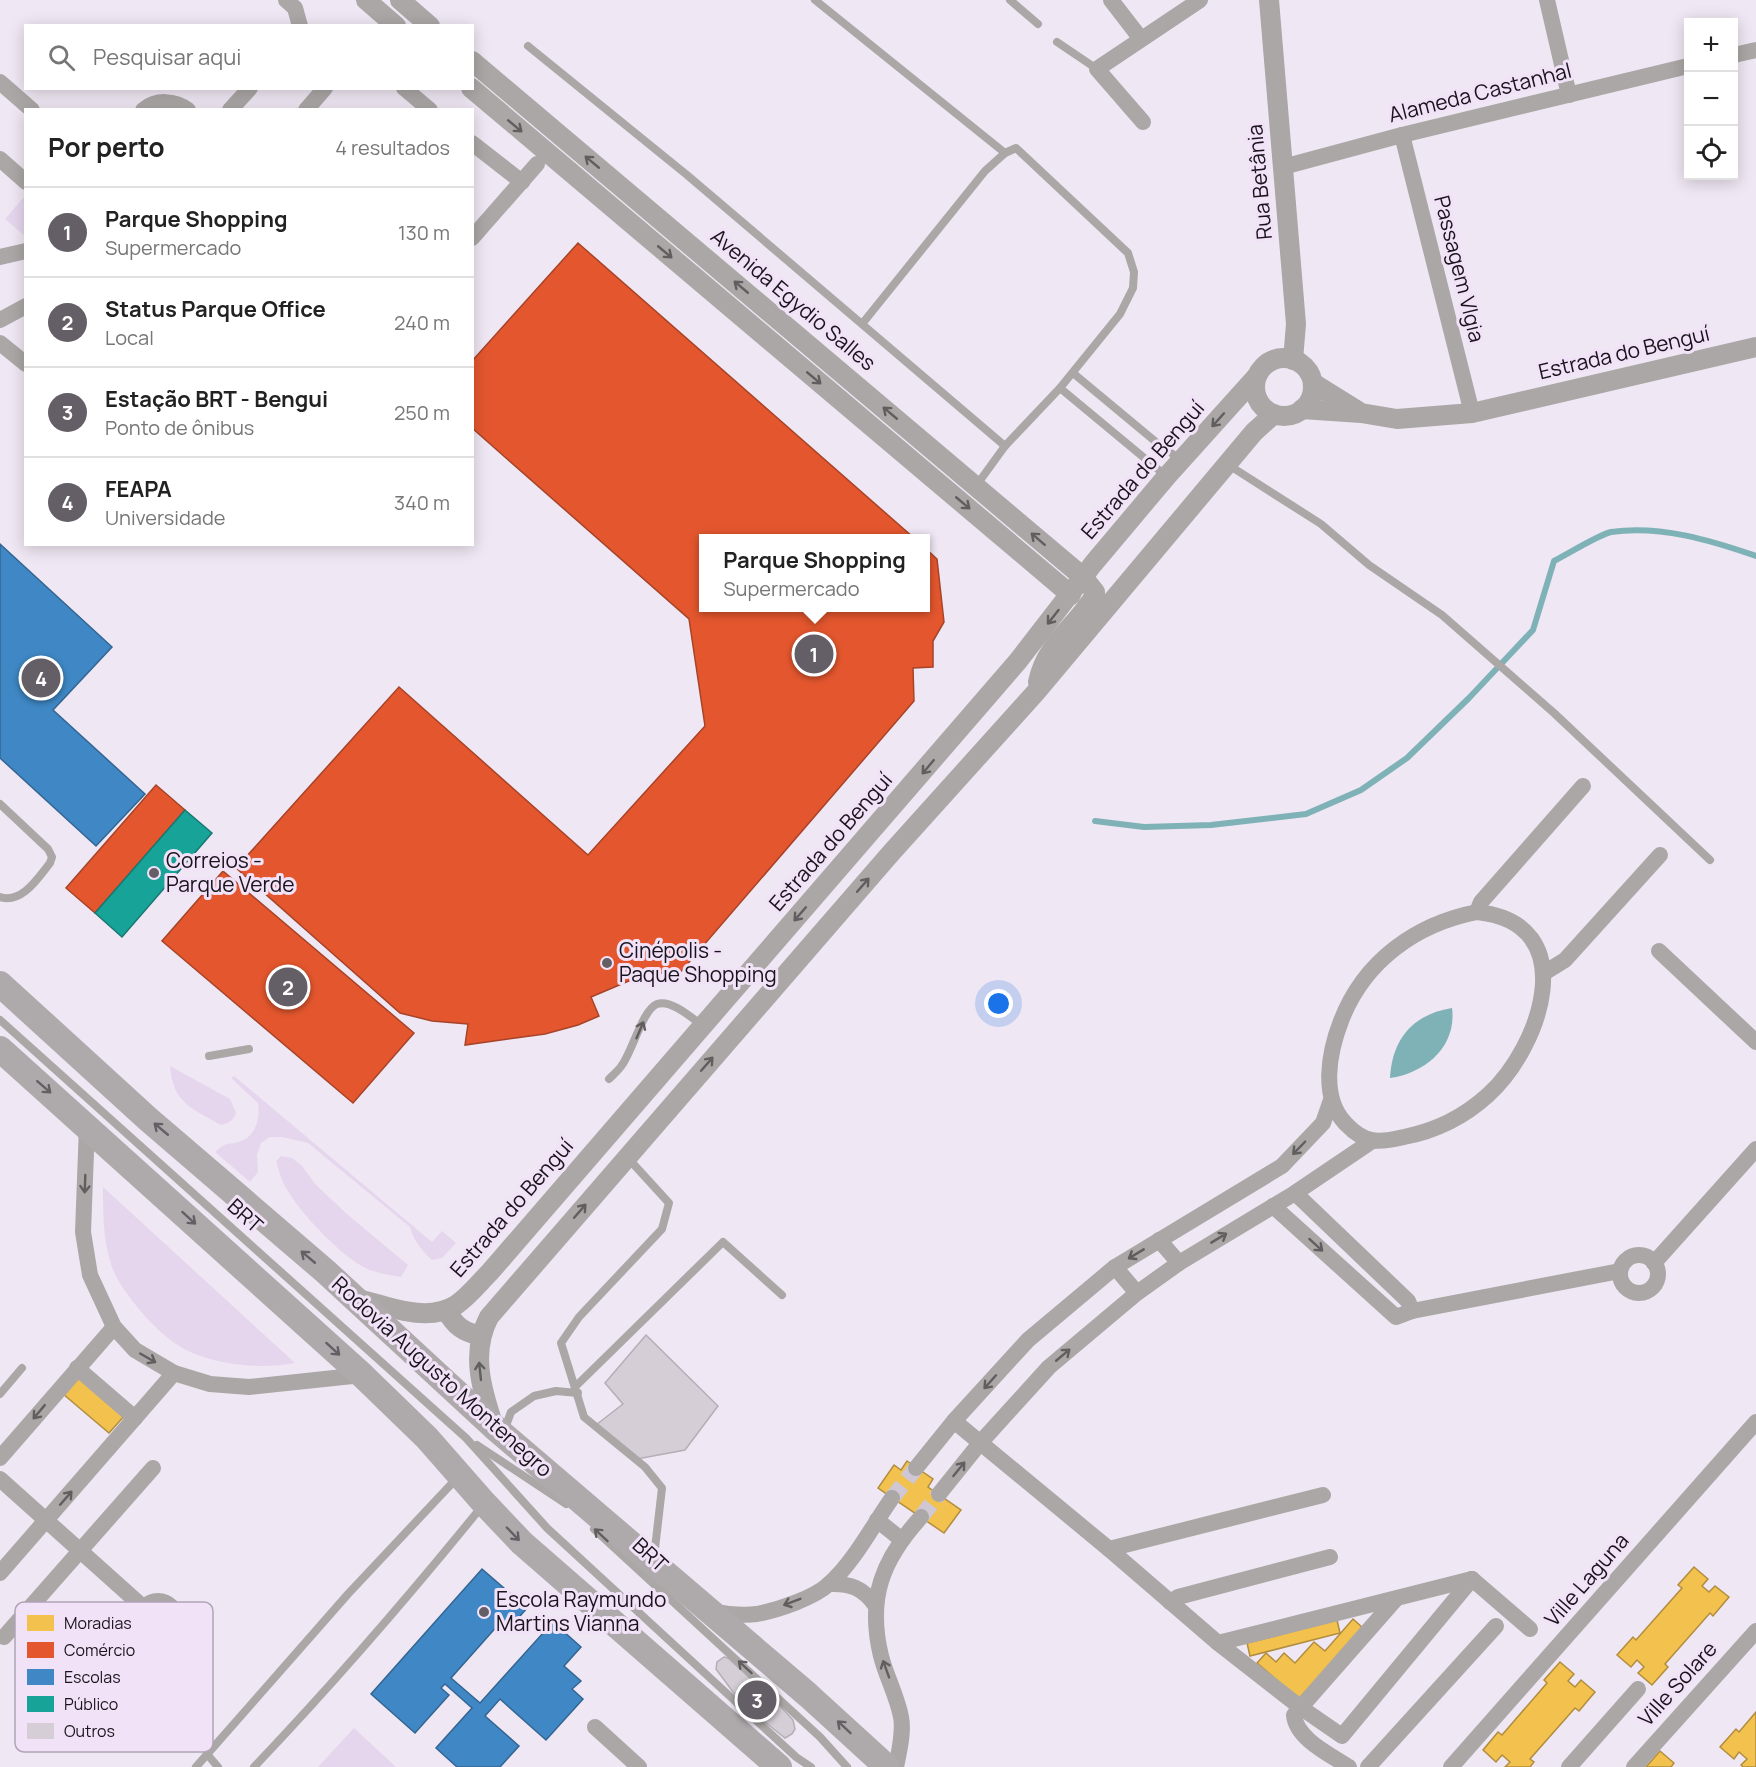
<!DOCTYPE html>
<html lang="pt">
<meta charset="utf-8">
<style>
:root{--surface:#fff;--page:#f6f6f6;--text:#222;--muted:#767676;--line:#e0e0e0;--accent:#645e67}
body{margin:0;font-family:Manrope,sans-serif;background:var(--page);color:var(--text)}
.controls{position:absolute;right:18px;top:18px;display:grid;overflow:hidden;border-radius:0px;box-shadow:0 3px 15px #0003}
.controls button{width:54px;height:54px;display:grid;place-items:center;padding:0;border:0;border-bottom:2px solid var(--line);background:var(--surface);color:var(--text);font:30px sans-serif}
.you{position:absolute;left:999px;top:1004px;width:21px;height:21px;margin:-15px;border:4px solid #fff;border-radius:50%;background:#1a73e8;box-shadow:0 0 0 9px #1a73e833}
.badge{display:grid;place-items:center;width:39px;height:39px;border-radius:50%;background:var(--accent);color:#fff;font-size:20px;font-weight:700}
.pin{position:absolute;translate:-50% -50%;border:3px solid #fff;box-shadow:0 2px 6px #0006}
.popup{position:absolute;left:699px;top:534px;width:231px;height:78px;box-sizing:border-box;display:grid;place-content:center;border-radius:0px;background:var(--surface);filter:drop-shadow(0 2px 4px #0005);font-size:20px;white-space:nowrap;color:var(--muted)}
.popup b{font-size:22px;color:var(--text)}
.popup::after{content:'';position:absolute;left:50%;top:100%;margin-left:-12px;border:12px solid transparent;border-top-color:var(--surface)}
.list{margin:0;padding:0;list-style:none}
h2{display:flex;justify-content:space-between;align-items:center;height:78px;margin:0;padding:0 24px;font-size:26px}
h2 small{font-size:20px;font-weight:400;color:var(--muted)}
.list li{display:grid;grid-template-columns:39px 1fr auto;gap:18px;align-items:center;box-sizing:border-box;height:90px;padding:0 24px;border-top:2px solid var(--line)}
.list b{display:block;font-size:22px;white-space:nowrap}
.list p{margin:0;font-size:20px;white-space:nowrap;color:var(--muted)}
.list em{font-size:20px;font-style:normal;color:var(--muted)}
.icon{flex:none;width:33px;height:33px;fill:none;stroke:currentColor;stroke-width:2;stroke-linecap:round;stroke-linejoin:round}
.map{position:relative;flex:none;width:1756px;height:1767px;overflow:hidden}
.search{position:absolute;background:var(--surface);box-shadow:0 3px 15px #0003;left:24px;top:24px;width:450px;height:66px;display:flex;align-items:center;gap:15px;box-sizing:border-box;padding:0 21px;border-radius:0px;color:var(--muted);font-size:22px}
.panel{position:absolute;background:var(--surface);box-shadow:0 3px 15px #0003;left:24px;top:108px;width:450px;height:438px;border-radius:0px}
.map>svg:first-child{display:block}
.green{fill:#e5d6ed}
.water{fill:#7fb2b7}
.homes{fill:#f2c14e;stroke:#b18d3f;stroke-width:1.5}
.shops{fill:#e4572e;stroke:#a74328;stroke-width:1.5}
.schools{fill:#3f88c5;stroke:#346592;stroke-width:1.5}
.public{fill:#17a398;stroke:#187872;stroke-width:1.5}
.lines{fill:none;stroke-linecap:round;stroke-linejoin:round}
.stream{stroke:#7fb2b7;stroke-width:6}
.building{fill:#d5ced6;stroke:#b6aeb6;stroke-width:1.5}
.minor-tunnel{stroke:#cfc7d3;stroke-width:16;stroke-dasharray:16 8;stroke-linecap:butt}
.service{stroke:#aaa7a6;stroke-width:8}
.minor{stroke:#aaa7a6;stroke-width:16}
.tertiary{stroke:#aaa7a6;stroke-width:20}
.primary{stroke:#aeaaac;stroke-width:26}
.oneway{stroke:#625e60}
.oneway2{stroke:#645f64}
.poi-dot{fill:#645e67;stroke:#f1e2f8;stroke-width:2}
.labels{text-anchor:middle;stroke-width:6;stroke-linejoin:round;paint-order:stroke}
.street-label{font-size:21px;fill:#19141b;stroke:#f1e2f8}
.poi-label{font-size:21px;fill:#19141b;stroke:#f1e2f8;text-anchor:start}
.key{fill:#f1e2f8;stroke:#b0a4b6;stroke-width:1.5}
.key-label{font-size:16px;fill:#19141b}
</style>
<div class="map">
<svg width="1756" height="1767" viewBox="0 0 1756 1767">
<rect width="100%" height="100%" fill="#efe7f3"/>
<g class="green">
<polygon points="25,196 25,236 5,219"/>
<path d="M 170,1066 L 230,1099 L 236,1113 C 233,1121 228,1123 221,1125 C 191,1108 173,1103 170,1066 Z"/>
<path d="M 234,1076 L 432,1242 L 442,1231 L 456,1243 L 442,1258 L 432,1260 C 421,1250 414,1241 410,1227 L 308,1143 L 282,1137 L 270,1137 L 261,1143 L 257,1155 L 258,1172 L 250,1182 L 215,1152 C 228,1140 228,1146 241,1141 C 257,1135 260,1117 258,1103 L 231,1078 Z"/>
<path d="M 281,1156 L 292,1158 L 302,1166 L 316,1185 L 348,1215 L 408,1265 L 401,1277 C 391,1275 382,1274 373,1271 C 348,1264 301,1214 288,1191 C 282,1182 279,1172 276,1161 Z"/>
<path d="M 103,1187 L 295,1363 C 261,1370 209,1365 179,1346 C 163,1336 150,1322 138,1308 C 127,1294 115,1279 110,1261 C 103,1237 103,1212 103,1187 Z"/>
<polygon points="354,1728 396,1767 318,1767"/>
</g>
<path class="water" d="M 1452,1008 C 1457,1046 1426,1073 1390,1078 C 1392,1038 1414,1014 1452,1008 Z"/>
<g class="homes">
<polygon points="80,1374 126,1414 109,1433 63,1394"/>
<polygon points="907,1461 933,1479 928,1487 961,1510 944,1533 878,1488 894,1465 901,1470"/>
<polygon points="1694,1567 1708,1579 1702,1586 1709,1592 1715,1586 1729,1597 1713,1616 1710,1613 1665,1664 1668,1667 1652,1685 1638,1673 1644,1667 1637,1660 1631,1667 1617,1655 1633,1637 1636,1640 1682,1588 1678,1585"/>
<polygon points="1353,1619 1363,1628 1299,1699 1257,1663 1266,1653 1276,1662 1284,1653 1295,1663 1314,1642 1325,1651"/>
<polygon points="1337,1620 1340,1633 1250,1656 1247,1643"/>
<polygon points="1560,1662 1574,1674 1568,1681 1575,1687 1581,1680 1595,1692 1579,1711 1575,1708 1530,1759 1534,1762 1530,1767 1505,1767 1510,1762 1502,1755 1496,1762 1483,1750 1498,1732 1502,1735 1547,1683 1544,1680"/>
<polygon points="1756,1712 1756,1767 1743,1767 1741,1765 1747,1759 1739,1752 1734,1759 1720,1747 1736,1729 1739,1732"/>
<polygon points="1660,1751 1674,1763 1671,1767 1646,1767"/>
</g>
<g class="shops">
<polygon points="578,243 914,538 703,538 703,608 925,608 925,548 937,559 944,622 933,641 933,667 913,668 914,701 672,982 657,969 591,997 599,1016 578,1025 545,1034 465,1045 468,1024 432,1021 400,1013 236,868 399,687 588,855 705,726 689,619 472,428 472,361"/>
<polygon points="156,785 185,810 95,913 66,888"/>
<polygon points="223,871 414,1033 353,1103 162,941"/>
</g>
<g class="schools">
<polygon points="0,544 112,647 53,710 145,794 96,846 0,758"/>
<polygon points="482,1569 527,1608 507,1631 499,1624 451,1678 480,1703 553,1622 581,1647 564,1666 581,1681 572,1689 583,1699 546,1740 500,1699 485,1716 519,1746 500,1767 457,1767 436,1748 472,1708 445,1684 441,1688 449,1695 415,1733 371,1694"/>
</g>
<polygon class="public" points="185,810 212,833 122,937 95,913"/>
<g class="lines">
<path class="stream" d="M 1095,821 L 1144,827 L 1211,825 L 1306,814 L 1361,790 L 1407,758 L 1469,698 L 1533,630 L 1554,561 C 1568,554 1598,535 1611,532 C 1660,525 1710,540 1756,556"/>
</g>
<g class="building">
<polygon points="646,1335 718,1406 685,1450 637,1459 596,1425 623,1404 605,1383"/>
<polygon points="724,1657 728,1658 781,1707 793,1720 795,1729 792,1734 785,1738 750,1710 733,1692 716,1669 717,1662"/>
</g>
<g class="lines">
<g class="minor-tunnel">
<polyline points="892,1498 916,1468"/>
<polyline points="921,1517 939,1494"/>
</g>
<g class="service">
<polyline points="815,0 1005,153"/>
<polyline points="1010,0 1038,24"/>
<polyline points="1057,42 1097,69"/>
<polyline points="528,46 687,175 1005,446 1060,388 1120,314 1133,288 1134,272 1128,253 1016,148 1005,153 985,171 862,324"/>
<polyline points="1073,373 1162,447 1182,460"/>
<polyline points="1060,388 1166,476"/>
<polyline points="1227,464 1321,524 1369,565 1442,615 1554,713 1710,860"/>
<polyline points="976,486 1005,446"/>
<path d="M 0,804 L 48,849 L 52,857 L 50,863 C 38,878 22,904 0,897"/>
<polyline points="0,1020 466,1438 547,1528 796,1757 811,1767"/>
<polyline points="209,1056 249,1049"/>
<path d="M 609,1079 C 613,1075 619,1070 622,1065 C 632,1052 643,1009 657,1004 C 671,999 692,1018 703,1026"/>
<polyline points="627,1157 669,1203 662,1229 579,1317 561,1343 584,1417 645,1467 662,1488 654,1557"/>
<polyline points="576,1386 723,1242 782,1295"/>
<polyline points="0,1394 22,1368"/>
<polyline points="504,1431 511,1412 534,1396 556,1391 578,1393"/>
<polyline points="477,1445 566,1504"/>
<polyline points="594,1529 820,1737 847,1767"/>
<polyline points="207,1754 218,1767"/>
<polyline points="196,1767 348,1594 457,1478"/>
<path d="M 254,1767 C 334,1683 410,1595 483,1505"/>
</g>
<g class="minor">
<polyline points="286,0 295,8 300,26"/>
<polyline points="1111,0 1141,39"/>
<polyline points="1547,0 1569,95"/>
<polyline points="1734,55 1756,50"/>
<polyline points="0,82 32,110"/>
<polyline points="404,88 430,110"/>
<path d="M 143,110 C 156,99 175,100 188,110"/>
<polyline points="230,110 250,88"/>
<polyline points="306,110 325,88"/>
<polyline points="1143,122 1097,69 1200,0"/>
<polyline points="1402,135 1472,413"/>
<polyline points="472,143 522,182"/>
<polyline points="0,159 26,182"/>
<polyline points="1283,167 1402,135 1688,66"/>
<polyline points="472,238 537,164"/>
<polyline points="0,257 26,251"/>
<polyline points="0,320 26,306"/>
<polyline points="0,343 26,364"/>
<path d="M 1477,912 C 1584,923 1541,1047 1488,1095 C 1465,1116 1435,1131 1404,1137 C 1378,1143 1365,1144 1346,1124 C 1320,1098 1329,1052 1341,1021 C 1364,961 1416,924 1477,912 Z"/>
<polyline points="1477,912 1481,902 1583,786"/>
<polyline points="1659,951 1756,1042"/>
<polyline points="1544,973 1565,960 1660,855"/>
<polyline points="87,1126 83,1232 90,1275 114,1327 135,1350 174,1373 210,1384 249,1387 362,1375"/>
<polyline points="1295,1193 1408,1301 1412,1311"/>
<polyline points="1273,1206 1396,1317 1412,1311 1620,1271"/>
<polyline points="1159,1240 1179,1263"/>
<circle cx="1639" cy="1274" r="19"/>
<polyline points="1654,1263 1756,1149"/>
<polyline points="1115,1267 1137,1293"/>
<polyline points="77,1368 135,1418"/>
<polyline points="954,1421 1109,1549 1218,1643 1472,1579"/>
<polyline points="0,1458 114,1327"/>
<polyline points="916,1468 954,1421 1028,1340 1115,1267 1282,1166 1323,1123 1331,1100"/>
<polyline points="0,1479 144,1608"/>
<polyline points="939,1494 980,1443 1049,1367 1137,1293 1179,1263 1295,1193 1372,1141"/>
<polyline points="877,1520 902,1540"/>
<polyline points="1109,1549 1323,1495"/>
<polyline points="0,1573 174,1373"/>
<polyline points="1472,1579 1530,1629"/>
<path d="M 829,1584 C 850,1583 863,1588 875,1605"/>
<circle cx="158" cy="1619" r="18"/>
<polyline points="1170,1602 1178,1597 1330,1557"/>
<path d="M 711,1611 C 726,1614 741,1616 757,1614 C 778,1610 814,1598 829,1584 C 854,1562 873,1525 892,1498"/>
<polyline points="4,1637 153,1468"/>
<polyline points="1218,1643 1300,1707 1342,1736 1472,1579"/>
<polyline points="595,1727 639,1767"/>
<path d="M 896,1767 C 899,1752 904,1732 901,1717 C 897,1696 886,1676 881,1656 C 867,1598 882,1560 921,1517"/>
<path d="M 1349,1767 C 1331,1755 1296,1739 1294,1715 L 1395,1600"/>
<polyline points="1368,1767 1496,1626"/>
<polyline points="1451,1767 1756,1422"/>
<polyline points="1569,1767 1638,1689"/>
<polyline points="1634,1767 1756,1631"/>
</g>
<g class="tertiary">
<polyline points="366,0 396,26"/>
<polyline points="400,0 430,26"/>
<polyline points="1269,0 1296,324 1293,360"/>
<path d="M 472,61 L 1083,577 L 1095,592 L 1095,595 C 1076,627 1046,643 1038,682"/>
<polyline points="471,88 1071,595"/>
<circle cx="1284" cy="387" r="29"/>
<polyline points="1313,383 1358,411"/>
<polyline points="1302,409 1361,413 1397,419 1472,413 1756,347"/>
<path d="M 354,1298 C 385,1305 426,1324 456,1305 C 469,1296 479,1283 490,1272 L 1018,661 L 1093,564 L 1167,476 L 1257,376"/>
<path d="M 446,1310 C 455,1326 463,1332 481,1336"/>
<path d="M 494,1427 C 482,1391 470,1353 489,1317 L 891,853 L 1036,692 L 1254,432 L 1274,414"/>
</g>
<g class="primary">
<polyline points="0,984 148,1119 325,1271 494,1427 808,1695 887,1767"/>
<polyline points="0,1049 362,1375 427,1438 484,1503 522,1543 779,1767"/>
</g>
</g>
<defs><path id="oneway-shaft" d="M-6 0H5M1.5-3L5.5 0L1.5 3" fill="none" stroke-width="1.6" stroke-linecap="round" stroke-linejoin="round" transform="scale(1.5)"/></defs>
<g class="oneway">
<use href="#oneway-shaft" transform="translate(515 126) rotate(40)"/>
<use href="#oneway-shaft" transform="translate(592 162) rotate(-140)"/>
<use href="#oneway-shaft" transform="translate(665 252) rotate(40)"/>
<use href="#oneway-shaft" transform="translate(741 287) rotate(-140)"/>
<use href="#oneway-shaft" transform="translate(814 378) rotate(40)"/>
<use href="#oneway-shaft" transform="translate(890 413) rotate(-140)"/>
<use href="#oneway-shaft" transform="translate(1218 420) rotate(132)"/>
<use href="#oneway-shaft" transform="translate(963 503) rotate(40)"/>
<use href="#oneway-shaft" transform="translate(1038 539) rotate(-139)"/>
<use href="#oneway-shaft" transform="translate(1053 617) rotate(128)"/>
<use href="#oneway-shaft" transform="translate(928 767) rotate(130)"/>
<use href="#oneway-shaft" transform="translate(863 885) rotate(-49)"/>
<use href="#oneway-shaft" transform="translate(800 914) rotate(131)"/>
<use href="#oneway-shaft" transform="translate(640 1030) rotate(-67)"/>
<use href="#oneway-shaft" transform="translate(707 1064) rotate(-49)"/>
<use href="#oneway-shaft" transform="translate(1299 1148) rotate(134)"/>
<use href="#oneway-shaft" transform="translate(85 1184) rotate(92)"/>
<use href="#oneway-shaft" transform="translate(580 1211) rotate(-49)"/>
<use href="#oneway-shaft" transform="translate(1219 1238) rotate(-31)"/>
<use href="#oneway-shaft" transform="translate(1316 1245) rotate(42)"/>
<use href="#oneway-shaft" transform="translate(1136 1254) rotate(149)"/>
<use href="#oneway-shaft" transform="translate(1063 1355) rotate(-40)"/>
<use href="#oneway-shaft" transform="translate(148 1358) rotate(30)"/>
<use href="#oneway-shaft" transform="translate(480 1371) rotate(-96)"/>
<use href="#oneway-shaft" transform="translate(990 1382) rotate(132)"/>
<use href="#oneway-shaft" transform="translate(39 1412) rotate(130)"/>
<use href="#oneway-shaft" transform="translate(959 1469) rotate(-51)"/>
<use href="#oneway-shaft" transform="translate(66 1498) rotate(-49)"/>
<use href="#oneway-shaft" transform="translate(601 1535) rotate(-137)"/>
<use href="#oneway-shaft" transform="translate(792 1602) rotate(159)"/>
<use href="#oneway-shaft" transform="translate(745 1667) rotate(-137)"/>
<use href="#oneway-shaft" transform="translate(886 1669) rotate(-110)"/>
</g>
<g class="oneway2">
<use href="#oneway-shaft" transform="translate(44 1087) rotate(41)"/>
<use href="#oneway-shaft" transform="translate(161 1129) rotate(-140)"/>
<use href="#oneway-shaft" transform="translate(189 1218) rotate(42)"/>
<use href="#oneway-shaft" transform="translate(308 1257) rotate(-140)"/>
<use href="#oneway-shaft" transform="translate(333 1349) rotate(42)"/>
<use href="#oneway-shaft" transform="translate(513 1534) rotate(46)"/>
<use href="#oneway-shaft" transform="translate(844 1727) rotate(-137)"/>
</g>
<g class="poi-dot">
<circle cx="154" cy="873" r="6"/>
<circle cx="607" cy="963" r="6"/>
<circle cx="484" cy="1612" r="6"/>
</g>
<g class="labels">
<g class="street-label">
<text transform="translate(1480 93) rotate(-14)" y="7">Alameda Castanhal</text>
<text transform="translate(1260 182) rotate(-95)" y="7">Rua Betânia</text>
<text transform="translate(1459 269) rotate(76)" y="7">Passagem Vlgia</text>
<text transform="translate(793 300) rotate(40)" y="7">Avenida Egydio Salles</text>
<text transform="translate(1624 353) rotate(-13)" y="7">Estrada do Benguí</text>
<text transform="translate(1143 470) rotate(-49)" y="7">Estrada do Benguí</text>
<text transform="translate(831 842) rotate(-49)" y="7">Estrada do Benguí</text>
<text transform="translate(512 1208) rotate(-49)" y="7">Estrada do Benguí</text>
<text transform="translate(245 1216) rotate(42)" y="7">BRT</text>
<text transform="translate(442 1377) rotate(42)" y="7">Rodovia Augusto Montenegro</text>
<text transform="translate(650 1555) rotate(43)" y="7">BRT</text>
<text transform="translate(1587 1580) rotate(-49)" y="7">Ville Laguna</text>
<text transform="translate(1678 1684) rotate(-48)" y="7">Ville Solare</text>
</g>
<g class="poi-label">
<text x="166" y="868">Correios -<tspan x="166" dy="24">Parque Verde</tspan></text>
<text x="619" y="958">Cinépolis -<tspan x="619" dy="24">Paque Shopping</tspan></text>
<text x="496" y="1607">Escola Raymundo<tspan x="496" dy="24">Martins Vianna</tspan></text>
</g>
</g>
<rect x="15" y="1602" width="198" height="150" rx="9" class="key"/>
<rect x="27" y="1615" width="27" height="16" fill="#f2c14e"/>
<rect x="27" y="1642" width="27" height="16" fill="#e4572e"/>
<rect x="27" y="1669" width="27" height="16" fill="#3f88c5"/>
<rect x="27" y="1696" width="27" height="16" fill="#17a398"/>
<rect x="27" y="1723" width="27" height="16" fill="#d5ced6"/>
<g class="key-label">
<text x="64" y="1629">Moradias</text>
<text x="64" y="1656">Comércio</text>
<text x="64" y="1683">Escolas</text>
<text x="64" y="1710">Público</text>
<text x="64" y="1737">Outros</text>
</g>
</svg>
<div class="controls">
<button>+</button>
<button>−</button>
<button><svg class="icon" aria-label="locate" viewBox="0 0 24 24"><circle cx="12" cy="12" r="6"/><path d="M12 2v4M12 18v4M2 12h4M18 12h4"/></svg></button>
</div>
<div class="you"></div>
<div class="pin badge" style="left:814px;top:654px">1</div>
<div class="popup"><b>Parque Shopping</b>Supermercado</div>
<div class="pin badge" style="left:288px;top:987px">2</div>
<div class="pin badge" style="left:757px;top:1700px">3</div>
<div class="pin badge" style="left:41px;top:678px">4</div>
<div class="search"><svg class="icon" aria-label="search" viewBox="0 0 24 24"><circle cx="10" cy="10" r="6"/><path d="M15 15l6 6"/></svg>Pesquisar aqui</div>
<section class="panel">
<h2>Por perto<small>4 resultados</small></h2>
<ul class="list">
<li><span class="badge">1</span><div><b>Parque Shopping</b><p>Supermercado</p></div><em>130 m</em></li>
<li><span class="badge">2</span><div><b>Status Parque Office</b><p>Local</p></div><em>240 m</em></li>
<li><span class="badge">3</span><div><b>Estação BRT - Bengui</b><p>Ponto de ônibus</p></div><em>250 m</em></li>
<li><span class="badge">4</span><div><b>FEAPA</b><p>Universidade</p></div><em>340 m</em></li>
</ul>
</section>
</div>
